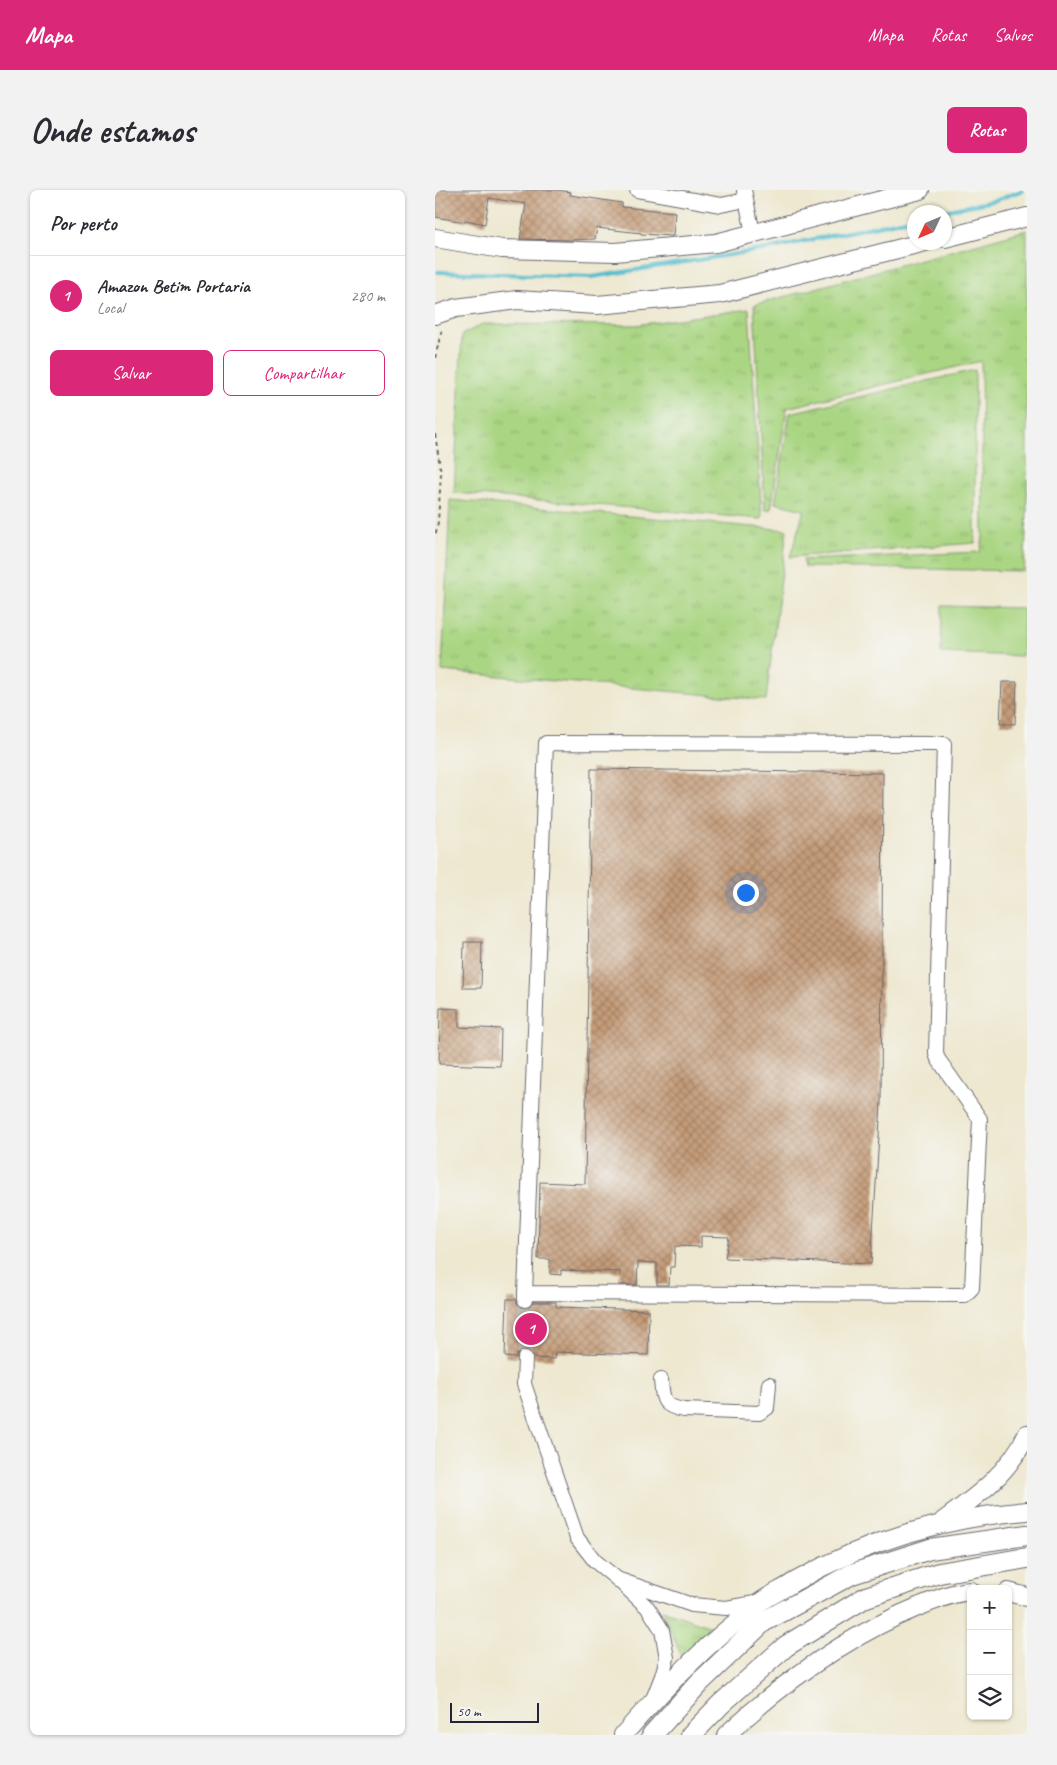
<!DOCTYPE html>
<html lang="pt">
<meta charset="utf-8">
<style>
:root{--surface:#fff;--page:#f2f2f3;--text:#2b2b33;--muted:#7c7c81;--line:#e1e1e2;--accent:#db2777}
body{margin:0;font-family:Caveat,sans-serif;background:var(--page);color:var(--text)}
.controls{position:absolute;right:15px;bottom:15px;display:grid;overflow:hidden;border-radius:8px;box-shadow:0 1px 4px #0004}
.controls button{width:45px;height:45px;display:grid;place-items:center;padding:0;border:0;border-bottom:1px solid var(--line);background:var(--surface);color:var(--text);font:25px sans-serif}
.compass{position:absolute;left:472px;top:15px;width:45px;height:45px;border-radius:50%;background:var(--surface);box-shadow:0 1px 4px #0004;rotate:226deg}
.scale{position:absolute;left:15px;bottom:12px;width:89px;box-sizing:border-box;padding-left:5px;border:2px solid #22223b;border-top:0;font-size:14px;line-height:18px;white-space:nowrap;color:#22223b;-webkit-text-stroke:4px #f6f6f2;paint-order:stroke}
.you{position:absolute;left:310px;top:702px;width:18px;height:18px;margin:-12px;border:4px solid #fff;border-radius:50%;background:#1a73e8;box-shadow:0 0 0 8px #1a73e833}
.badge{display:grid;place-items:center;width:32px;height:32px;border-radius:50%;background:var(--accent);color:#fff;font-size:16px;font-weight:700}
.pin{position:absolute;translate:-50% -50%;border:2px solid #fff;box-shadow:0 1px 5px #0006}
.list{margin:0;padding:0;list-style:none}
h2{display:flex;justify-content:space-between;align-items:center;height:65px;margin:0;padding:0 20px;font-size:21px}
h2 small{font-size:16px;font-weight:400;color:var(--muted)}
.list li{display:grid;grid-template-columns:32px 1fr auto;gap:15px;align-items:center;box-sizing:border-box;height:80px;padding:0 20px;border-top:1px solid var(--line)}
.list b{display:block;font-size:19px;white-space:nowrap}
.list p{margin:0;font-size:16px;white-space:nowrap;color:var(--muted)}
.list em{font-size:16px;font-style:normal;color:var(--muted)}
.actions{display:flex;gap:10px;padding:15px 20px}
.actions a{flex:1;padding:11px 0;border:1px solid var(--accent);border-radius:8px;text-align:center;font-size:18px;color:var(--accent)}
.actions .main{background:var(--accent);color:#fff}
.icon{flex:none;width:28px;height:28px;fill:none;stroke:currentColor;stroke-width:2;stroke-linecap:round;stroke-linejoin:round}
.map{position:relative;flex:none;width:592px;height:1545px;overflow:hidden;border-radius:8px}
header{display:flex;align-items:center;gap:30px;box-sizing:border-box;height:70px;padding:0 25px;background:var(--accent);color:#fff}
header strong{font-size:24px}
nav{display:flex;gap:28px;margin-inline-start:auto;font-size:18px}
.intro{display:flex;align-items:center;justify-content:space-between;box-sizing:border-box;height:120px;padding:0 30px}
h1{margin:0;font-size:35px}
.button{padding:12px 22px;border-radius:8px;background:var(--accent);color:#fff;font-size:18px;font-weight:700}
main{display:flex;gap:30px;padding:0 30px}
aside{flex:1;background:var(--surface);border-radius:8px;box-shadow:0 1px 4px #0004}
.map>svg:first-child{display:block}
.grass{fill:url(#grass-tufts);stroke:#667c5f}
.pitch{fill:#aad683;stroke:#667c5f}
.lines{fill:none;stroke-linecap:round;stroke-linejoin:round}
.stream{stroke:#52bdce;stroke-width:4}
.building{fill:url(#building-cross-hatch)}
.minor-tunnel{stroke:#c5c0b2;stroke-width:14;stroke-dasharray:14 7;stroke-linecap:butt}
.minor-casing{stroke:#69676f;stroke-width:16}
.major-casing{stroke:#69676f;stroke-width:20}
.highway-casing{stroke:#69676f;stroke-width:22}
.path{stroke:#69676f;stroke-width:2;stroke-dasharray:4 4;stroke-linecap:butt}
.minor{stroke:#fff;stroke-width:14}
.major{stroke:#fff;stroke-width:18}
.highway{stroke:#fff;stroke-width:20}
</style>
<header>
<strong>Mapa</strong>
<nav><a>Mapa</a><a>Rotas</a><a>Salvos</a></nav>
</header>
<div class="intro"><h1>Onde estamos</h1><a class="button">Rotas</a></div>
<main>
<aside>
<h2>Por perto<small></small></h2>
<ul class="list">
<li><span class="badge">1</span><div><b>Amazon Betim Portaria</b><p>Local</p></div><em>280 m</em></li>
</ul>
<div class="actions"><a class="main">Salvar</a><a>Compartilhar</a></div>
</aside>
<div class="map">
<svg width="592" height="1545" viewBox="0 0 592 1545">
<defs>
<pattern id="grass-tufts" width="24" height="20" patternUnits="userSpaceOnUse" patternTransform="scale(1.25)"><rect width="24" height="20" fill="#aad683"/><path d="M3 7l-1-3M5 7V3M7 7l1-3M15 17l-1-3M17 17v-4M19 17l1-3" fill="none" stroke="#92b772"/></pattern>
<pattern id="building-cross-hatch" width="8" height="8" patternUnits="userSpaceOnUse" patternTransform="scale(1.25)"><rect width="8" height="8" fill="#c59c79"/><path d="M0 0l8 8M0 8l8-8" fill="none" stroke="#a07f64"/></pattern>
</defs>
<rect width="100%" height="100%" fill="#f6f6f2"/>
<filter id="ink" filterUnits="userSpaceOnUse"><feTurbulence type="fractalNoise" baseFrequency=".02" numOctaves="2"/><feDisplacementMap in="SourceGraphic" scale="10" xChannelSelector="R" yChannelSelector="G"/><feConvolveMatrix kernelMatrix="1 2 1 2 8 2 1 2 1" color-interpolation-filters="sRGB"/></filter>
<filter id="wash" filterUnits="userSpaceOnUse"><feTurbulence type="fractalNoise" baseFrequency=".0096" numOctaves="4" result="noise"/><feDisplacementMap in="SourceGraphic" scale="20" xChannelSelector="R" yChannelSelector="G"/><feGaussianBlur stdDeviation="1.12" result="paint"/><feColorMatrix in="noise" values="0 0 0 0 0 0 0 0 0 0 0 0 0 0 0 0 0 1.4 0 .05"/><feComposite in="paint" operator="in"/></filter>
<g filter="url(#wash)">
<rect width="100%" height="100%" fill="#eee8d0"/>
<g class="grass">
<polygon points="592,40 592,321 589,381 370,377 368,370 545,362 548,348 546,171 352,218 336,319 330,320 319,115"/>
<polygon points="314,119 327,329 19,303 27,145 47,134 201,135"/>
<polygon points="540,180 540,353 355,367 369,320 340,313 355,223"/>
<polygon points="15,310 352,340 331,510 7,481"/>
<polygon points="227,1420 276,1437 247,1468"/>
</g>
<polygon class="pitch" points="507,416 589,418 587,466 506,463"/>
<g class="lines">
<g class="stream">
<polyline points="504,22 562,10 588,0"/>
<polyline points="3,82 157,87 332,59 480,28"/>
</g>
</g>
<g id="blocks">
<g class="building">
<polygon points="0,0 121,0 136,2 135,5 187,13 187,17 240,22 238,46 206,44 206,43 162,38 160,49 133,50 85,49 91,14 54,8 50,34 30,30 30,32 0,27"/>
<polygon points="567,492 582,492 580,534 565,534"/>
<polygon points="156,579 448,583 446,913 436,1074 290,1068 294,1047 266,1046 266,1057 240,1056 239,1077 235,1077 234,1095 222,1095 222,1073 203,1072 202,1095 184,1095 185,1082 126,1080 126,1085 115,1084 115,1069 103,1069 105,992 150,994"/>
<polygon points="29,752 47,752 46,798 28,798"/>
<polygon points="5,818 24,819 24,837 66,839 65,876 4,874"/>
<polygon points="72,1109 81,1109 83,1115 90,1119 95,1117 98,1112 121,1112 121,1117 214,1120 213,1165 120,1162 119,1169 99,1168 95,1161 90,1159 83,1163 81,1168 70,1167"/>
</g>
</g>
</g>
<g filter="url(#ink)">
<use href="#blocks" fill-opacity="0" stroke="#69676f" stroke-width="1"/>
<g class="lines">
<polyline class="minor-tunnel" points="90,1168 90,1110"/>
<defs>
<g id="minor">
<polyline points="202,0 286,15 311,10"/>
<polyline points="309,0 318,43"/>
<polyline points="90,1110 90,1103 111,553 509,554 501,864 503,869 545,929 537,1098 530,1105 90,1103"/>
<polyline points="90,1168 89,1194 142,1348 160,1371 182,1389"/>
<path d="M 226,1190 C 228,1210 227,1216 249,1220 L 324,1223 L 332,1218 L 334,1194"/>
<polyline points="218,1509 227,1486 232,1468 227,1440 213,1418 182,1389 257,1415 291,1418 326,1412"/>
</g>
<g id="major">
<polyline points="0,48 67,59 180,62 281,53 485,0"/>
<polyline points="510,48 592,27"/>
<polyline points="0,125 21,118 82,110 162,115 285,104 490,52"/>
<path d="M 508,1331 C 541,1307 575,1282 592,1244"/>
<polyline points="573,1402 592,1407"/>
<path d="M 188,1545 C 223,1505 259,1466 300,1433 C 309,1426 317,1418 327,1411 C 337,1404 349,1399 359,1392 C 433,1350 508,1328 592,1321"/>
<path d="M 291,1545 C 348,1492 412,1446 485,1416 C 501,1410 518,1402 536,1401"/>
</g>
<g id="highway">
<polyline points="217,1545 264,1493 328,1432 417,1384 495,1359 592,1345"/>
<polyline points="256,1545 286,1514 351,1456 431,1407 504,1383 592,1368"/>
</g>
</defs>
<use href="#minor" class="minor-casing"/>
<use href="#major" class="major-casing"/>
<use href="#highway" class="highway-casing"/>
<g class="path">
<polyline points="0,168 7,139"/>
<polyline points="0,244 6,283 3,332 0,347"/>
</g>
<use href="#minor" class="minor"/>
<use href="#major" class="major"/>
<use href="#highway" class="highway"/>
</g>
</g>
</svg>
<div class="controls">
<button>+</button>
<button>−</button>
<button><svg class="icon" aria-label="layers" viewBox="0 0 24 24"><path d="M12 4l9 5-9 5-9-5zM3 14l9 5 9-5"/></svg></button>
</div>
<svg class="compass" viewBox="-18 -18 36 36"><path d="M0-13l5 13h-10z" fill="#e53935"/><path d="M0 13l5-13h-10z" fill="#7c7c81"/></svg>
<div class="scale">50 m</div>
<div class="you"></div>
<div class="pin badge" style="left:96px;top:1139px">1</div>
</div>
</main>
